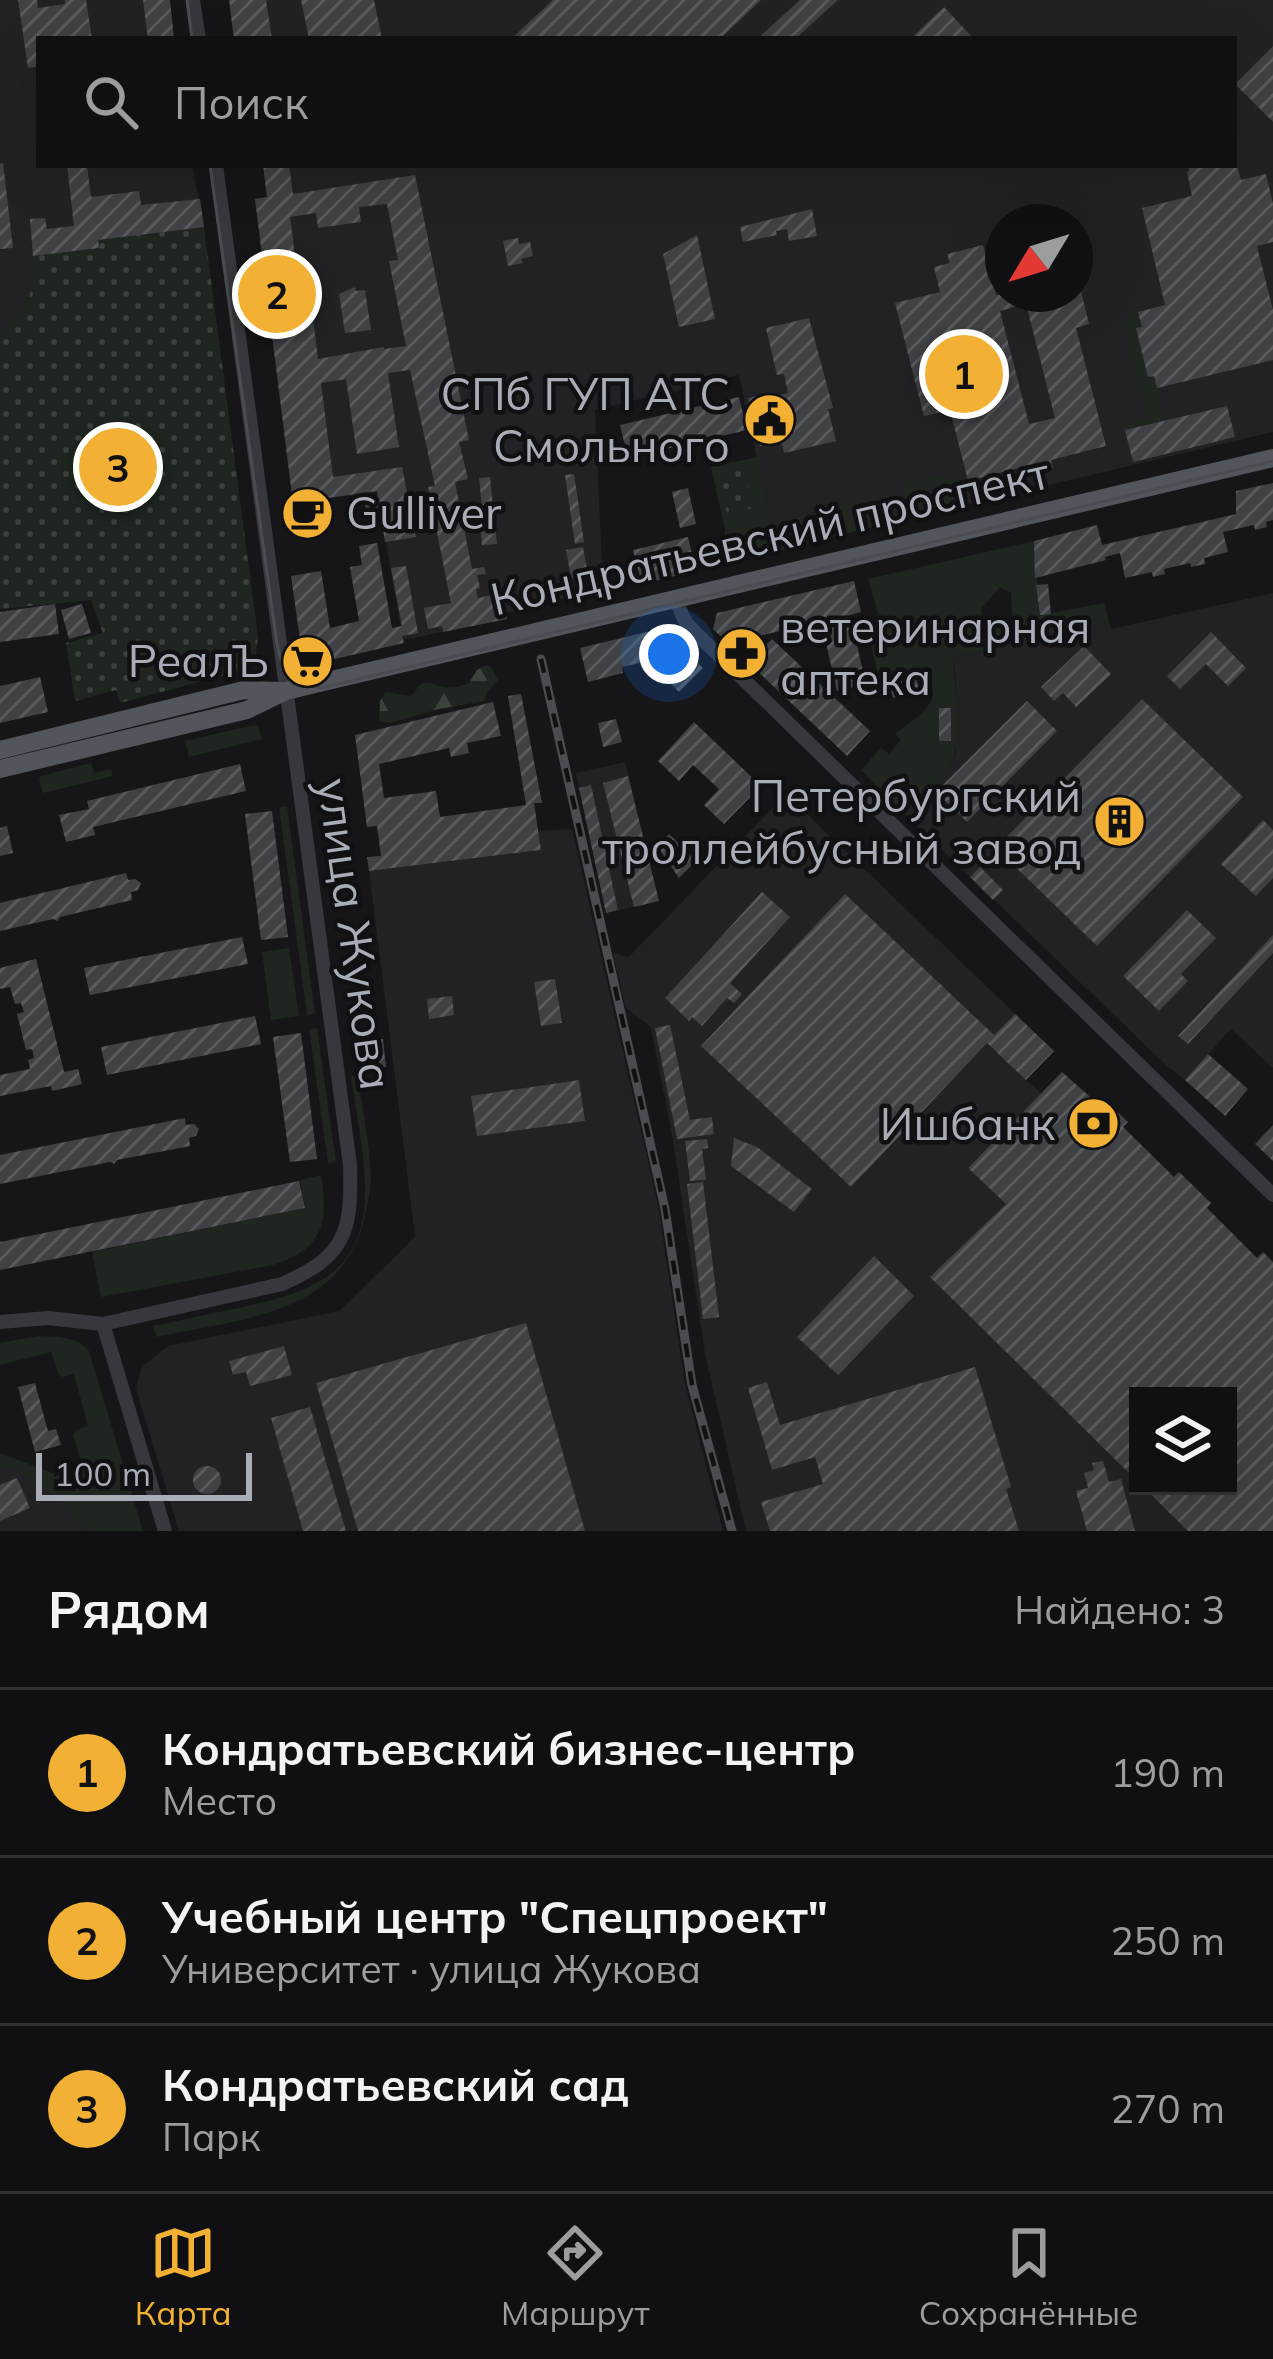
<!DOCTYPE html>
<html lang="ru">
<meta charset="utf-8">
<style>
:root{--surface:#101012;--page:#19191b;--text:#f1f3f6;--muted:#9c9d9f;--line:#303032;--accent:#f2b134}
body{margin:0;font-family:Mulish,sans-serif;background:var(--page);color:var(--text)}
.controls{position:absolute;right:36px;bottom:36px;display:grid;overflow:hidden;border-radius:0px;box-shadow:0 12px 48px #0002}
.controls button{width:108px;height:108px;display:grid;place-items:center;padding:0;border:0;border-bottom:3px solid var(--line);background:var(--surface);color:var(--text);font:60px sans-serif}
.compass{position:absolute;left:985px;top:204px;width:108px;height:108px;border-radius:50%;background:var(--surface);box-shadow:0 12px 48px #0002;rotate:232deg}
.scale{position:absolute;left:36px;bottom:30px;width:216px;box-sizing:border-box;padding-left:12px;border:6px solid #a8adb8;border-top:0;font-size:33px;line-height:42px;white-space:nowrap;color:#a8adb8;-webkit-text-stroke:9px #111113;paint-order:stroke}
.you{position:absolute;left:669px;top:654px;width:42px;height:42px;margin:-30px;border:9px solid #fff;border-radius:50%;background:#1a73e8;box-shadow:0 0 0 18px #1a73e833}
.badge{display:grid;place-items:center;width:78px;height:78px;border-radius:50%;background:var(--accent);color:#111;font-size:39px;font-weight:700}
.pin{position:absolute;translate:-50% -50%;border:6px solid #fff;box-shadow:0 3px 12px #0006}
.list{margin:0;padding:0;list-style:none}
h2{display:flex;justify-content:space-between;align-items:center;height:156px;margin:0;padding:0 48px;font-size:51px}
h2 small{font-size:39px;font-weight:400;color:var(--muted)}
.list li{display:grid;grid-template-columns:78px 1fr auto;gap:36px;align-items:center;box-sizing:border-box;height:168px;padding:0 48px;border-top:3px solid var(--line)}
.list b{display:block;font-size:45px;white-space:nowrap}
.list p{margin:0;font-size:39px;white-space:nowrap;color:var(--muted)}
.list em{font-size:39px;font-style:normal;color:var(--muted)}
.icon{flex:none;width:66px;height:66px;fill:none;stroke:currentColor;stroke-width:2;stroke-linecap:round;stroke-linejoin:round}
.map{position:relative;flex:none;width:1273px;height:1531px;overflow:hidden}
.search{position:absolute;background:var(--surface);box-shadow:0 12px 48px #0002;left:36px;right:36px;top:36px;height:132px;display:flex;align-items:center;gap:30px;box-sizing:border-box;padding:0 42px;border-radius:0px;color:var(--muted);font-size:45px}
.sheet{height:660px;background:var(--surface)}
nav{display:flex;justify-content:space-around;align-items:center;box-sizing:border-box;height:168px;border-top:3px solid var(--line);background:var(--surface);font-size:33px;color:var(--muted)}
nav a{display:grid;justify-items:center;gap:6px}
nav .on{color:var(--accent)}
.map>svg:first-child{display:block}
.built{fill:#222225;fill-rule:evenodd}
.grass{fill:#1e261f;fill-rule:evenodd}
.forest{fill:url(#forest-firs)}
.park{fill:url(#park-dots)}
.building{fill:url(#building-hatch);fill-rule:evenodd}
.lines{fill:none;stroke-linecap:round;stroke-linejoin:round}
.minor{stroke:#37383d;stroke-width:14}
.major{stroke:#53555c;stroke-width:18}
.tram{stroke:#4a4c52;stroke-width:3}
.rail-casing{stroke:#4a4c52;stroke-width:9}
.rail{stroke:#111113;stroke-width:4.5;stroke-dasharray:14;stroke-linecap:butt}
.labels{text-anchor:middle;stroke-width:9;stroke-linejoin:round;paint-order:stroke}
.poi-label{font-size:45px;fill:#a8adb8;stroke:#111113;text-anchor:end}
.street-label{font-size:45px;fill:#a8adb8;stroke:#111113}
</style>
<div class="map">
<svg width="1273" height="1531" viewBox="0 0 1273 1531">
<defs>
<pattern id="forest-firs" width="22" height="20" patternUnits="userSpaceOnUse" patternTransform="scale(3)"><rect width="22" height="20" fill="#1e261f"/><path d="M5 1l3.5 6h-7zM16 11l3.5 6h-7z" fill="#3c433d"/></pattern>
<pattern id="park-dots" width="8" height="8" patternUnits="userSpaceOnUse" patternTransform="scale(3)"><rect width="8" height="8" fill="#1e261f"/><path d="M2 2h.1M6 6h.1" fill="none" stroke="#3c433d" stroke-width="1.8" stroke-linecap="round"/></pattern>
<pattern id="building-hatch" width="6" height="6" patternUnits="userSpaceOnUse" patternTransform="scale(3)"><rect width="6" height="6" fill="#404145"/><path d="M-1 1l2-2M0 6l6-6M5 7l2-2" fill="none" stroke="#595a5e"/></pattern>
</defs>
<rect width="100%" height="100%" fill="#161618"/>
<g class="built">
<polygon points="0,0 170,0 174,39 39,39 39,165 192,165 204,227 99,248 34,256 34,287 22,309 0,332"/>
<path d="M 229,0 L 1273,0 L 1273,432 L 880,525 L 874,500 L 771,524 L 739,375 L 595,410 L 603,588 L 507,613 L 507,619 L 403,640 L 377,492 L 293,503 L 255,199 L 267,197 L 263,165 L 1234,165 L 1234,39 L 234,39 ZM 1003,222 L 1075,222 L 1075,294 L 1003,294 Z"/>
<polygon points="1273,593 1273,1068 1231,1029 1185,1080 1167,1066 905,814 952,764 956,752 956,678 952,658 987,650 1006,650 1052,634 1109,622 1111,629"/>
<polygon points="625,762 659,901 606,913 576,773"/>
<polygon points="786,794 1054,1051 1026,1080 1041,1093 968,1168 1006,1204 931,1277 1138,1482 1138,1486 1142,1486 1188,1531 746,1531 705,1354 673,1141 651,1027 626,1008 613,953 629,957"/>
<polygon points="572,829 658,1205 685,1384 723,1531 179,1531 136,1389 140,1372 144,1365 168,1346 339,1311 415,1237 369,871 540,850 538,831"/>
<polygon points="0,1464 26,1473 59,1497 90,1531 0,1531"/>
</g>
<g class="grass">
<polygon points="1145,308 1147,314 1139,317 1165,421 1130,429 1129,424 1148,418 1123,322 1135,311"/>
<polygon points="757,457 771,523 875,499 880,525 723,565 725,529 711,467"/>
<polygon points="936,475 939,482 957,478 962,505 942,511 935,487 905,495 902,484"/>
<path d="M 1034,541 L 1040,615 L 1104,603 L 1109,622 L 1052,634 L 1006,650 L 987,650 L 952,658 C 956,678 961,749 951,765 C 941,783 919,799 905,814 L 861,770 L 881,748 L 889,754 L 901,740 L 895,734 C 907,724 931,711 933,694 C 933,690 928,675 927,672 L 885,683 L 879,679 L 868,634 L 878,613 L 868,579 ZM 1000,587 L 1011,593 L 1013,627 L 1009,633 L 1003,633 L 992,621 L 982,616 L 981,609 Z"/>
<polygon points="254,725 258,727 262,739 189,757 185,741"/>
<polygon points="91,763 94,773 111,769 113,776 43,793 39,780 41,776"/>
<polygon points="287,806 315,1014 307,1015 279,807"/>
<polygon points="289,948 299,1016 271,1020 262,952"/>
<polygon points="317,1028 336,1162 328,1163 309,1029"/>
<path d="M 351,1076 L 358,1076 C 362,1109 370,1144 371,1178 C 371,1187 369,1197 367,1206 C 350,1315 244,1318 156,1337 L 153,1326 C 183,1320 213,1313 243,1307 C 310,1292 364,1275 365,1195 C 366,1156 356,1115 351,1076 Z"/>
<path d="M 321,1175 C 329,1224 323,1249 273,1265 L 101,1297 L 92,1252 L 305,1208 L 300,1180 Z"/>
<path d="M 39,1336 C 57,1337 77,1336 89,1351 L 143,1531 L 90,1531 C 63,1502 38,1478 0,1464 L 0,1453 L 73,1481 L 81,1461 L 73,1435 L 77,1430 L 88,1426 L 74,1374 L 63,1377 L 59,1375 L 51,1352 L 0,1365 L 0,1343 Z"/>
</g>
<path class="forest" d="M 486,665 L 491,667 L 498,680 L 488,691 L 484,701 L 439,709 L 390,723 L 379,721 L 380,701 L 386,692 L 411,696 L 421,684 L 430,682 C 444,690 454,689 469,683 L 477,670 Z"/>
<g class="park">
<path d="M 204,227 L 258,637 L 256,653 L 244,670 L 120,703 L 116,690 L 75,701 L 66,643 L 103,633 L 91,600 L 0,609 L 0,332 C 29,301 35,299 33,256 L 98,248 L 98,240 Z"/>
<polygon points="743,467 753,508 727,514 718,473"/>
</g>
<g class="building">
<polygon points="18,0 37,0 38,8 65,4 65,0 86,0 92,39 39,39 39,66 28,68"/>
<polygon points="143,0 170,0 174,39 148,39"/>
<polygon points="229,0 266,0 272,39 234,39"/>
<polygon points="301,0 374,0 382,39 309,39"/>
<polygon points="553,0 761,0 720,39 511,39"/>
<polygon points="800,0 838,0 795,39 757,39"/>
<polygon points="944,7 974,39 910,39"/>
<polygon points="1273,46 1273,122 1235,84"/>
<polygon points="1234,156 1241,180 1266,174 1273,204 1273,242 1257,246 1273,310 1273,360 1157,388 1154,376 1148,377 1136,328 1142,327 1138,312 1165,305 1142,208 1192,196 1187,172 1189,171 1188,165 1234,165"/>
<polygon points="3,163 13,248 0,249 0,164"/>
<polygon points="67,165 87,165 91,197 139,191 141,205 200,199 204,227 98,240 99,248 33,256 30,219 45,218 47,229 74,226"/>
<path d="M 263,165 L 289,165 L 293,194 L 415,175 L 469,440 L 459,442 L 468,479 L 455,482 L 472,569 L 484,567 L 486,574 L 477,575 L 480,588 L 476,589 L 478,598 L 502,593 L 507,619 L 443,632 L 442,626 L 428,629 L 424,608 L 451,603 L 428,487 L 435,486 L 410,370 L 388,373 L 399,447 L 357,454 L 346,379 L 321,383 L 333,477 L 402,467 L 416,537 L 385,542 L 380,509 L 366,512 L 365,505 L 379,503 L 377,491 L 293,503 L 255,199 L 267,197 ZM 387,204 L 398,260 L 389,261 L 406,346 L 384,349 L 384,347 L 318,359 L 308,277 L 298,279 L 290,217 L 316,213 L 318,228 L 361,222 L 359,207 Z"/>
<polygon points="812,209 817,236 789,241 787,229 776,231 777,235 743,242 740,227"/>
<polygon points="697,235 715,319 679,327 663,254"/>
<polygon points="518,238 519,244 530,242 533,256 521,259 523,263 508,266 503,241"/>
<path d="M 983,245 L 996,295 L 1075,294 L 1075,270 L 1079,269 L 1083,286 L 1080,287 L 1089,324 L 1076,328 L 1106,446 L 1051,460 L 1053,468 L 1031,473 L 1024,475 L 1022,467 L 968,481 L 950,410 L 924,416 L 895,303 L 940,292 L 934,267 L 950,263 L 947,254 ZM 1026,304 L 1055,418 L 1029,424 L 1000,311 Z"/>
<polygon points="355,287 356,291 365,290 371,330 345,333 339,294"/>
<polygon points="809,318 833,408 828,409 836,441 784,453 780,436 773,437 774,443 760,446 748,398 763,395 764,399 788,393 784,374 777,375 766,328"/>
<polygon points="739,397 747,430 628,458 620,425"/>
<polygon points="1227,406 1235,437 1133,462 1125,430"/>
<polygon points="574,474 584,542 575,544 565,475"/>
<polygon points="490,477 497,544 482,545 478,508 482,507 479,478"/>
<polygon points="1273,483 1273,520 1266,522 1267,527 1255,530 1254,525 1223,532 1228,552 1204,558 1205,564 1191,567 1190,563 1164,569 1165,574 1153,577 1152,572 1125,578 1120,553 1105,557 1106,560 1035,578 1034,541 1097,525 1102,545 1228,516 1236,514 1236,491"/>
<polygon points="688,488 696,524 680,528 672,492"/>
<polygon points="314,505 316,521 300,523 298,507"/>
<polygon points="688,537 696,571 642,584 633,550"/>
<polygon points="377,543 392,628 402,626 391,568 406,566 418,633 402,636 404,643 309,665 303,661 291,576 321,571 330,628 359,621 350,567 362,565 359,546"/>
<polygon points="583,547 588,575 571,578 566,550"/>
<polygon points="854,581 861,612 850,615 842,626 852,624 866,684 837,691 823,630 830,629 839,617 759,636 767,644 772,639 870,731 847,756 713,629 717,613"/>
<polygon points="1048,584 1051,614 1040,615 1036,585"/>
<polygon points="55,604 59,634 0,642 0,612"/>
<polygon points="82,604 91,633 69,639 61,610"/>
<polygon points="663,628 703,668 679,692 648,661 622,667 623,673 588,682 580,648"/>
<polygon points="1211,632 1246,668 1228,686 1206,664 1180,689 1167,676"/>
<polygon points="1084,646 1111,674 1076,707 1063,693 1054,701 1041,687"/>
<polygon points="915,675 919,690 893,698 889,682"/>
<polygon points="40,677 48,712 0,723 0,686"/>
<polygon points="521,694 542,803 534,803 541,850 369,871 367,857 381,856 377,826 367,827 355,735 493,702 501,736 467,743 469,753 451,757 449,748 379,764 384,798 436,791 440,817 526,805 508,696"/>
<polygon points="1142,699 1243,797 1097,946 996,848"/>
<polygon points="1027,701 1057,731 967,822 936,792"/>
<rect x="939" y="708" width="12" height="33"/>
<polygon points="616,719 622,742 603,747 598,723"/>
<polygon points="694,722 761,786 724,824 704,805 719,789 693,765 679,781 658,761"/>
<polygon points="240,764 246,791 93,827 95,835 66,842 59,815 89,809 87,801"/>
<polygon points="628,776 659,901 634,907 603,783"/>
<polygon points="591,785 618,910 606,913 579,788"/>
<polygon points="272,811 288,937 261,940 245,814"/>
<polygon points="1263,820 1273,830 1273,878 1256,896 1221,864"/>
<polygon points="7,826 13,853 0,856 0,828"/>
<polygon points="669,834 696,861 679,878 657,846"/>
<polygon points="980,867 1003,890 993,900 970,877"/>
<polygon points="126,873 128,880 135,879 141,883 138,890 131,892 132,900 60,917 57,921 53,919 0,931 0,903"/>
<polygon points="762,892 790,917 730,983 742,994 734,1003 727,998 702,1026 692,1017 689,1021 665,998"/>
<polygon points="845,894 994,1035 1015,1014 1054,1051 1026,1080 987,1043 851,1187 701,1046"/>
<polygon points="1187,910 1216,938 1181,974 1188,981 1159,1011 1123,976"/>
<polygon points="1273,935 1273,953 1188,1044 1178,1036"/>
<polygon points="242,937 248,964 90,995 84,968"/>
<polygon points="36,959 64,1072 78,1069 82,1084 52,1091 51,1086 0,1096 0,1075 30,1069 28,1060 34,1058 32,1049 26,1050 17,1014 24,1012 21,1003 15,1004 10,987 0,989 0,968"/>
<polygon points="555,979 562,1023 541,1026 534,982"/>
<polygon points="452,996 454,1015 429,1019 427,999"/>
<polygon points="255,1016 261,1044 107,1075 101,1047"/>
<polygon points="670,1025 690,1120 712,1117 714,1134 677,1139 655,1028"/>
<polygon points="301,1033 317,1159 290,1162 273,1037"/>
<polygon points="383,1039 386,1067 365,1069 362,1041"/>
<polygon points="1208,1054 1248,1089 1225,1116 1185,1080"/>
<polygon points="1062,1072 1105,1110 1110,1105 1128,1122 1123,1127 1174,1177 1179,1172 1211,1203 1207,1208 1257,1258 1263,1252 1273,1262 1273,1531 1188,1531 1142,1486 1228,1486 1228,1396 1138,1396 1138,1482 930,1277 1006,1204 968,1168"/>
<polygon points="579,1080 585,1121 477,1136 471,1096"/>
<polygon points="185,1118 186,1125 194,1124 199,1129 196,1136 189,1138 190,1146 117,1160 114,1164 110,1162 0,1184 0,1155"/>
<polygon points="1273,1125 1273,1161 1255,1144"/>
<polygon points="734,1138 757,1147 812,1189 794,1212 731,1166"/>
<polygon points="707,1139 708,1148 702,1149 706,1180 690,1181 685,1141"/>
<polygon points="299,1181 305,1208 0,1270 0,1242"/>
<polygon points="703,1182 719,1317 703,1319 687,1184"/>
<polygon points="874,1256 914,1296 838,1375 797,1337"/>
<polygon points="526,1323 585,1531 358,1531 316,1383"/>
<polygon points="284,1346 292,1375 250,1386 246,1372 233,1375 229,1361"/>
<polygon points="975,1367 1011,1487 1006,1489 1019,1531 770,1531 761,1502 823,1484 815,1457 772,1470 748,1388 767,1382 780,1425"/>
<polygon points="35,1383 48,1431 56,1429 61,1445 35,1452 18,1387"/>
<polygon points="310,1407 346,1531 303,1531 271,1418"/>
<polygon points="1103,1461 1109,1482 1121,1479 1135,1531 1087,1531 1076,1491 1088,1488 1084,1473 1094,1470 1092,1463"/>
<circle cx="207" cy="1480" r="14"/>
<polygon points="17,1478 30,1508 0,1521 0,1485"/>
</g>
<g class="lines">
<g class="minor">
<polyline points="193,0 199,39"/>
<polyline points="675,599 686,623 699,636 1273,1195"/>
<path d="M 0,1322 L 48,1318 L 103,1324 L 282,1284 C 346,1256 352,1232 350,1165 L 216,165"/>
<polyline points="103,1324 165,1531"/>
</g>
<g class="major">
<polyline points="0,750 244,690 281,691"/>
<polyline points="0,769 247,710 286,691 319,683 1273,458"/>
</g>
<g class="tram">
<polyline points="187,0 192,39"/>
<path d="M 210,165 L 277,644 C 282,674 293,682 321,688 L 1273,461"/>
</g>
<defs>
<polyline id="rail" points="541,659 665,1209 692,1385 732,1531"/>
</defs>
<use href="#rail" class="rail-casing"/>
<use href="#rail" class="rail"/>
</g>
<defs>
<symbol id="civic-disc" viewBox="-11 -11 22 22"><circle r="9.5" fill="#f2b134" stroke="#111113"/><path d="M-.6-6.5H3V-4.5H.6V-3L4-1V1h2V6H-6V1h2V-1L-.6-3ZM-1.2 2.5V6h2.4V2.5Z" fill="#111"/></symbol>
<symbol id="cafe-disc" viewBox="-11 -11 22 22"><circle r="9.5" fill="#f2b134" stroke="#111113"/><path d="M-5.5-4.5H6V0H3Q3 3.5 0 3.5H-2.5Q-5.5 3.5-5.5 0ZM3-3.2v2h1.7v-2ZM-6 4.5H4V6H-6Z" fill="#111"/></symbol>
<symbol id="pharmacy-disc" viewBox="-11 -11 22 22"><circle r="9.5" fill="#f2b134" stroke="#111113"/><path d="M-2-6h4v4h4v4h-4v4h-4v-4h-4v-4h4Z" fill="#111"/></symbol>
<symbol id="supermarket-disc" viewBox="-11 -11 22 22"><circle r="9.5" fill="#f2b134" stroke="#111113"/><path d="M-6-5.5h2.5l.6 2H6L4.5 2H-2.5L-4.4-4H-6ZM-1.5 3.2a1.3 1.3 0 1 0 .1 0ZM3 3.2a1.3 1.3 0 1 0 .1 0Z" fill="#111"/></symbol>
<symbol id="building-disc" viewBox="-11 -11 22 22"><circle r="9.5" fill="#f2b134" stroke="#111113"/><path d="M-4-6H4V6H1V3H-1V6H-4ZM-2.5-4.3h1.7v1.8h-1.7ZM.8-4.3h1.7v1.8H.8ZM-2.5-1h1.7V.8h-1.7ZM.8-1h1.7V.8H.8Z" fill="#111"/></symbol>
<symbol id="bank-disc" viewBox="-11 -11 22 22"><circle r="9.5" fill="#f2b134" stroke="#111113"/><path d="M-6-4H6V4H-6ZM0-2.3a2.3 2.3 0 1 0 0 4.6a2.3 2.3 0 1 0 0-4.6Z" fill="#111"/></symbol>
</defs>
<g fill-rule="evenodd">
<use href="#civic-disc" x="740" y="390" width="59" height="59"/>
<use href="#cafe-disc" x="278" y="484" width="59" height="59"/>
<use href="#pharmacy-disc" x="712" y="624" width="59" height="59"/>
<use href="#supermarket-disc" x="278" y="632" width="59" height="59"/>
<use href="#building-disc" x="1090" y="792" width="59" height="59"/>
<use href="#bank-disc" x="1064" y="1094" width="59" height="59"/>
</g>
<g class="labels">
<g class="poi-label">
<text x="730" y="410">СПб ГУП АТС<tspan x="730" dy="52">Смольного</tspan></text>
<text x="346" y="529" text-anchor="start">Gulliver</text>
<text x="780" y="643" text-anchor="start">ветеринарная<tspan x="780" dy="52">аптека</tspan></text>
<text x="269" y="677">РеалЪ</text>
<text x="1081" y="812">Петербургский<tspan x="1081" dy="52">троллейбусный завод</tspan></text>
<text x="1055" y="1140">Ишбанк</text>
</g>
<g class="street-label">
<text transform="translate(770 536) rotate(-13)" y="16">Кондратьевский проспект</text>
<text transform="translate(355 934) rotate(82)" y="16">улица Жукова</text>
</g>
</g>
</svg>
<div class="controls">
<button><svg class="icon" aria-label="layers" viewBox="0 0 24 24"><path d="M12 4l9 5-9 5-9-5zM3 14l9 5 9-5"/></svg></button>
</div>
<svg class="compass" viewBox="-18 -18 36 36"><path d="M0-13l5 13h-10z" fill="#e53935"/><path d="M0 13l5-13h-10z" fill="#9c9d9f"/></svg>
<div class="scale">100 m</div>
<div class="you"></div>
<div class="pin badge" style="left:964px;top:374px">1</div>
<div class="pin badge" style="left:277px;top:294px">2</div>
<div class="pin badge" style="left:118px;top:467px">3</div>
<div class="search"><svg class="icon" aria-label="search" viewBox="0 0 24 24"><circle cx="10" cy="10" r="6"/><path d="M15 15l6 6"/></svg>Поиск</div>
</div>
<section class="sheet">
<h2>Рядом<small>Найдено: 3</small></h2>
<ul class="list">
<li><span class="badge">1</span><div><b>Кондратьевский бизнес-центр</b><p>Место</p></div><em>190 m</em></li>
<li><span class="badge">2</span><div><b>Учебный центр &quot;Спецпроект&quot;</b><p>Университет · улица Жукова</p></div><em>250 m</em></li>
<li><span class="badge">3</span><div><b>Кондратьевский сад</b><p>Парк</p></div><em>270 m</em></li>
</ul>
</section>
<nav>
<a class="on"><svg class="icon" aria-label="map" viewBox="0 0 24 24"><path d="M3 6l6-2 6 2 6-2v14l-6 2-6-2-6 2zM9 4v14M15 6v14"/></svg>Карта</a>
<a><svg class="icon" aria-label="directions" viewBox="0 0 24 24"><path d="M12 3l9 9-9 9-9-9zM9 14v-3h6M13 9l2 2-2 2"/></svg>Маршрут</a>
<a><svg class="icon" aria-label="saved" viewBox="0 0 24 24"><path d="M7 4h10v16l-5-4-5 4z"/></svg>Сохранённые</a>
</nav>
